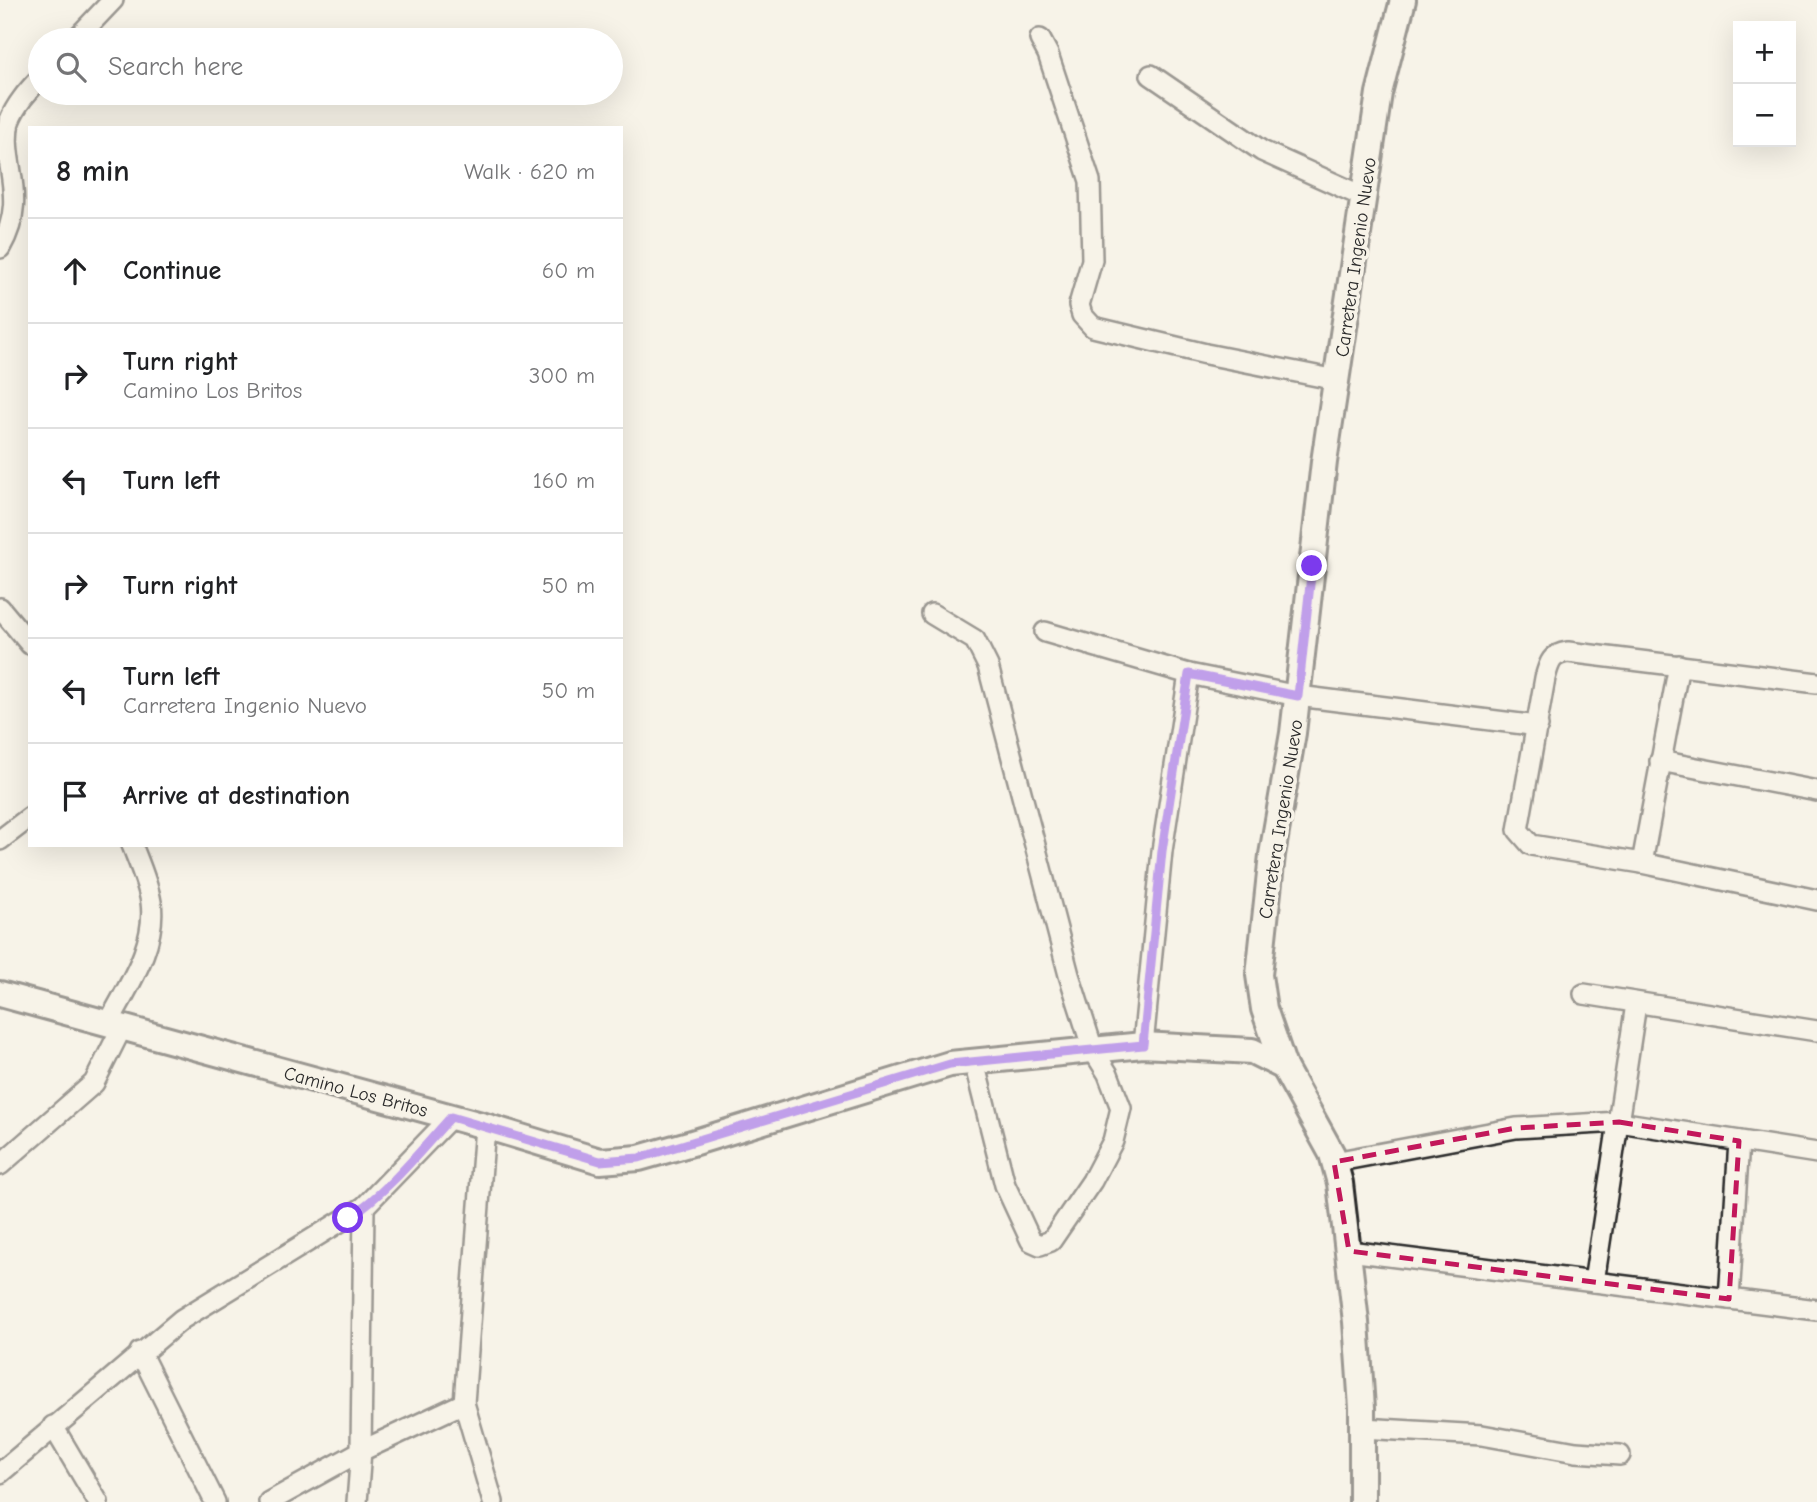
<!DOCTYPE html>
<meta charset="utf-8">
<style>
:root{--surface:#fff;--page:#f6f6f6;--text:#202124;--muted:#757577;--line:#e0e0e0}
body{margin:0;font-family:"Comic Neue",sans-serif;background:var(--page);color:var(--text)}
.controls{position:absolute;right:21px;top:21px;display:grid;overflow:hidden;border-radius:0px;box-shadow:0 7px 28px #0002}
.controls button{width:63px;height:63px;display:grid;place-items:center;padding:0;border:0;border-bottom:2px solid var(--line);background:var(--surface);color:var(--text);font:35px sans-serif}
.stop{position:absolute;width:21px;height:21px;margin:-16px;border:5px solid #7c3aed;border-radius:50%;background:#fff}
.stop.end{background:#7c3aed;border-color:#fff;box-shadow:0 2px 7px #0008}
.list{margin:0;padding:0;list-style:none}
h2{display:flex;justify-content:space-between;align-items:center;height:91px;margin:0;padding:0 28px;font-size:30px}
h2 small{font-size:23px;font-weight:400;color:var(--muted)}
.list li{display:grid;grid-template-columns:46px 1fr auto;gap:21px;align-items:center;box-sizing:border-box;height:105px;padding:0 28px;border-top:2px solid var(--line)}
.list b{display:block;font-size:26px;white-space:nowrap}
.list p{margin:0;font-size:23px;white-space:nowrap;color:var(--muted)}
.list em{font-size:23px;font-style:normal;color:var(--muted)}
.icon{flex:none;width:38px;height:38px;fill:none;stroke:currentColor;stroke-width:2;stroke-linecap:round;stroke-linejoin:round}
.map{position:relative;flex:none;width:1817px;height:1502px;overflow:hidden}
.search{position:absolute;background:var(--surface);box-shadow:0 7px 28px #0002;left:28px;top:28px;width:595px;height:77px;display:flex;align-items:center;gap:18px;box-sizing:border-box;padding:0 24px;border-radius:38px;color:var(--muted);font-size:26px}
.panel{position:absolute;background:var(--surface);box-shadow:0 7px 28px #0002;left:28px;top:126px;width:595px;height:721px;border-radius:0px}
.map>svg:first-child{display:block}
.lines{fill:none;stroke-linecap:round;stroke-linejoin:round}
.minor-casing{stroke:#2b2b2b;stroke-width:24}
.tertiary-casing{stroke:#2b2b2b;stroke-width:30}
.minor{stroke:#f7f3e8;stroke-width:19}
.tertiary{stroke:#f7f3e8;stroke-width:24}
.route{stroke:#7c3aed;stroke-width:9}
.marked{fill:none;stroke:#c2185b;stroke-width:5;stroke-dasharray:14 9;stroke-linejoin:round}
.labels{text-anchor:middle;stroke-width:7;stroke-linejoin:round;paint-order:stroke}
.street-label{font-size:19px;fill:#2b2b2b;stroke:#f7f3e8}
</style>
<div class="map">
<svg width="1817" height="1502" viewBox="0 0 1817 1502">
<rect width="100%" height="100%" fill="#f7f3e8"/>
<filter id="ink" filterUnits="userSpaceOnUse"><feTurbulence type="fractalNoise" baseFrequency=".0143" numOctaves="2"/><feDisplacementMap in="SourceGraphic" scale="14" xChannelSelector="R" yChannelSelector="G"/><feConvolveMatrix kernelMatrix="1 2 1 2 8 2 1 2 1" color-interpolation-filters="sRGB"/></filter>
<g filter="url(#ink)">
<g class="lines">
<defs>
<g id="minor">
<polyline points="1040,39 1048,54 1090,181 1092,260 1079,305 1082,315 1093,327 1206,354 1337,380"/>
<polyline points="75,40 113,0"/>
<polyline points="1151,75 1262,151 1364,197"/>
<path d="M 0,248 C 30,196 0,164 9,122 C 16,104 28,91 40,78"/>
<polyline points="0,608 30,644"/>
<polyline points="932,614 975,640 988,666 1069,975 1093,1050 1108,1074 1121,1108 1113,1141 1092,1181 1051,1241 1040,1245 1031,1241 1005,1185 974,1062"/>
<polyline points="1045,632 1189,674 1298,696 1538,726"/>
<path d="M 1817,683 L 1568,652 C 1551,654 1549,663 1545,678 L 1518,830 L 1531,845 L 1642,863 L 1817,900"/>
<polyline points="1660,761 1817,791"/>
<polyline points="0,840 30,817"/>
<polyline points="1642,863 1679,665"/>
<polyline points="1584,994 1817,1031"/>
<path d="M 108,1024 C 127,987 157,946 151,902 C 148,883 139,863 132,845"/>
<polyline points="1143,1045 1162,851 1189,674"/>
<polyline points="1334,1162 1516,1128 1619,1122 1817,1153"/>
<polyline points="0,1165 94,1083 122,1027"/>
<polyline points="1349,1251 1817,1310"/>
<polyline points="1594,1282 1636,1004"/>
<polyline points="1729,1299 1739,1141"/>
<polyline points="140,1352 215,1502"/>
<polyline points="464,1403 485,1126"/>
<polyline points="53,1426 98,1502"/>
<polyline points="1362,1428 1482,1435 1576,1452 1620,1455"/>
<polyline points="0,1473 182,1319 364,1207 451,1117"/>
<polyline points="269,1502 361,1451 364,1207"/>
<polyline points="357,1502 361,1451 464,1403 493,1502"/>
</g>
<g id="tertiary">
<polyline points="0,994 485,1126 600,1161 639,1158 692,1143 950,1064 1143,1045 1252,1051 1284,1067"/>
<polyline points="1362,1502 1362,1408 1356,1322 1340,1183 1332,1154 1284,1067 1264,1009 1259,975 1272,855 1293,733 1324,462 1379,93 1403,0"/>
</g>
</defs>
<use href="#minor" class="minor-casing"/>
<use href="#tertiary" class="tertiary-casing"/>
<use href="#minor" class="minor"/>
<use href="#tertiary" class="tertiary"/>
</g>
</g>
<g class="lines" filter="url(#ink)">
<path class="route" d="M 348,1218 C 388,1192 419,1152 451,1117 L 600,1161 L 639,1158 L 950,1064 L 1143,1045 L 1162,851 L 1189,674 L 1298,696 L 1312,566"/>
</g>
<path d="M0 0H1817V1502H0ZM 1619,1122 L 1739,1141 L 1729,1299 L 1349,1251 L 1334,1162 L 1516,1128 Z" fill="#f7f3e8" fill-opacity=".55" fill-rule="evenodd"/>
<path class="marked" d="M 1619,1122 L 1739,1141 L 1729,1299 L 1349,1251 L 1334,1162 L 1516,1128 Z"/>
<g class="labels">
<g class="street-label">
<text transform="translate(1355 257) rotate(-82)" y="7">Carretera Ingenio Nuevo</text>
<text transform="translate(1280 819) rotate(-81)" y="7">Carretera Ingenio Nuevo</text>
<text transform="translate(356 1091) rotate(15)" y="7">Camino Los Britos</text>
</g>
</g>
</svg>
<div class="controls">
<button>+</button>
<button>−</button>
</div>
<div class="stop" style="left:348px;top:1218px"></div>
<div class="stop end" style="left:1312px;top:566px"></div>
<div class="search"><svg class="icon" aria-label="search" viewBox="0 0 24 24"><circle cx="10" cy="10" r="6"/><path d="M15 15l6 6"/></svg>Search here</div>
<section class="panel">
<h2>8 min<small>Walk · 620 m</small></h2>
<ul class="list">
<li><svg class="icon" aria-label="ahead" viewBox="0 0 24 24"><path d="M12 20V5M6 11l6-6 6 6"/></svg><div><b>Continue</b></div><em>60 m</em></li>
<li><svg class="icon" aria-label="right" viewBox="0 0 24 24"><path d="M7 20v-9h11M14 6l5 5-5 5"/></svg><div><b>Turn right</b><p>Camino Los Britos</p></div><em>300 m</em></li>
<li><svg class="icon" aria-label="left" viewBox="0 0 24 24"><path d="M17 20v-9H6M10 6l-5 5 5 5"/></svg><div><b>Turn left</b></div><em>160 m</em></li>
<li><svg class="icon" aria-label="right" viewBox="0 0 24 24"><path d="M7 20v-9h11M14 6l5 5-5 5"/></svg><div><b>Turn right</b></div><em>50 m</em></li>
<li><svg class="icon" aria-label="left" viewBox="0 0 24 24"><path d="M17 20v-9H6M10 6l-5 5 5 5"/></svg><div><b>Turn left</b><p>Carretera Ingenio Nuevo</p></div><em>50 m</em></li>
<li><svg class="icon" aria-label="arrive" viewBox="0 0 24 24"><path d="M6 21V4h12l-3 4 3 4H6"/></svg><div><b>Arrive at destination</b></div></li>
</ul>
</section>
</div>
